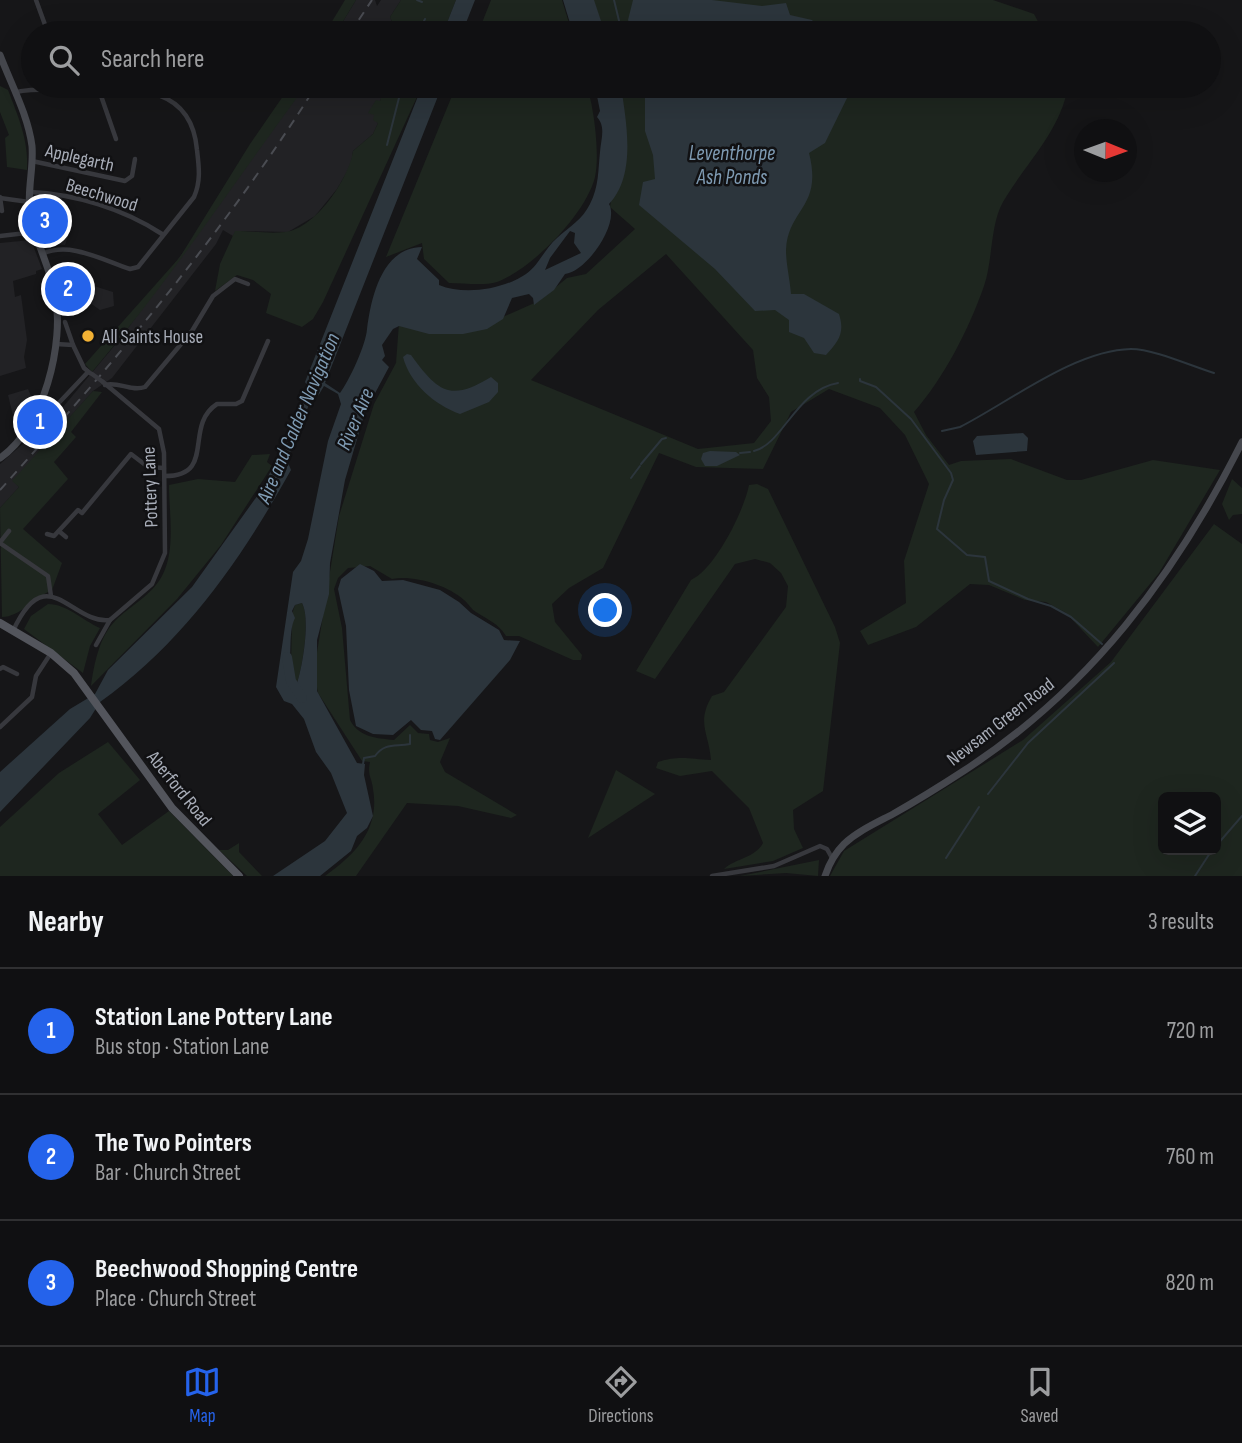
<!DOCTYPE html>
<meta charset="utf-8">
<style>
:root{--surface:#101012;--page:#19191b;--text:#f1f3f6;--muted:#9c9d9f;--line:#303032;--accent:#2563eb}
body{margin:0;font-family:"Sofia Sans Condensed",sans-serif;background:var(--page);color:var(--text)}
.controls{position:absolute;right:21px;bottom:21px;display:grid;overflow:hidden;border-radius:10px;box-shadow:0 7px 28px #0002}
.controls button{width:63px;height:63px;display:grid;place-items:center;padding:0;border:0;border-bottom:2px solid var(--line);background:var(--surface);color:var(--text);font:35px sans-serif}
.compass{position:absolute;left:1074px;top:119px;width:63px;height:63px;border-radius:50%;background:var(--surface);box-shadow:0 7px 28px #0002;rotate:91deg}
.you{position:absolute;left:606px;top:611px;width:24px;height:24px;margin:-18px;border:5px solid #fff;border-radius:50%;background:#1a73e8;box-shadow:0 0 0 10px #1a73e833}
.badge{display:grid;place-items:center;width:46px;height:46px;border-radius:50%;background:var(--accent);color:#fff;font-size:23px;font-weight:700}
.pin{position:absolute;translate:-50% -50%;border:4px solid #fff;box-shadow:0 2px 7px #0006}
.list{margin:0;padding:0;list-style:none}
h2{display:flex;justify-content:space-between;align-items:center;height:91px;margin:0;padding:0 28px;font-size:30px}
h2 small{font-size:23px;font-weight:400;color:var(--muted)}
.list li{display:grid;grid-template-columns:46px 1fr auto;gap:21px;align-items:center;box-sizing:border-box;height:126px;padding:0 28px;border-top:2px solid var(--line)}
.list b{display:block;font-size:26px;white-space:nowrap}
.list p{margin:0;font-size:23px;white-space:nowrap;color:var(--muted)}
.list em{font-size:23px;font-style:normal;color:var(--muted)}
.icon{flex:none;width:38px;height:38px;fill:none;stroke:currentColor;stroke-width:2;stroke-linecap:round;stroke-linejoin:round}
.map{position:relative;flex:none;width:1242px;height:876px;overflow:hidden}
.search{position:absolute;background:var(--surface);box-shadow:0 7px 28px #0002;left:21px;right:21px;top:21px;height:77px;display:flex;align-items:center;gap:18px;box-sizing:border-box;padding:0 24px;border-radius:38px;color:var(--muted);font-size:26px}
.sheet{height:469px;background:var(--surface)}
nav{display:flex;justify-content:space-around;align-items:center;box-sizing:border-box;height:98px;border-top:2px solid var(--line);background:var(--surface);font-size:19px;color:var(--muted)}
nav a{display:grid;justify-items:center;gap:4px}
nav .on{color:var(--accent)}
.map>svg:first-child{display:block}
.built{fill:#222225}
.green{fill:#1e261f;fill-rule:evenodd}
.water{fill:#2c353c;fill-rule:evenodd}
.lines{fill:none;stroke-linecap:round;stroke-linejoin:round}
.stream{stroke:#2c353c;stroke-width:2}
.river{stroke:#2c353c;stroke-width:10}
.street{stroke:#37383d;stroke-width:4.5}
.secondary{stroke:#45474d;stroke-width:7}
.primary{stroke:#53555c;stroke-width:8}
.rail{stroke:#4a4c52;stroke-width:2;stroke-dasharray:9 7;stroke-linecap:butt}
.street-bridge{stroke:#37383d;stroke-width:4.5}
.poi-dot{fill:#f2b134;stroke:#111113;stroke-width:2.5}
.labels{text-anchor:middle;stroke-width:5;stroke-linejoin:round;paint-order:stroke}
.street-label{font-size:19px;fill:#a8adb8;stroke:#111113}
.poi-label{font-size:19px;fill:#a8adb8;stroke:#111113;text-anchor:start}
.water-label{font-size:21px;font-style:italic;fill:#7f9bb3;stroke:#111113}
</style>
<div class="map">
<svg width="1242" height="876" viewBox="0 0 1242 876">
<rect width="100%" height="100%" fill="#161618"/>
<g class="built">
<polygon points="356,0 375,0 377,6 381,0 401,0 390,17 397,33 336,33"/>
<polygon points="304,86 385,86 376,113 378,123 373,134 353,151 351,165 337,189 315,216 288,232 236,231 233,236 223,230 216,244 112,378 93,391 13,481 19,487 0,508 0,464 58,413 120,339"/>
<polygon points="51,197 62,198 57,219 72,224 65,245 46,243 36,218 34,199"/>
<polygon points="31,240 42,269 36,271 36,274 13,281 15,297 21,295 27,340 24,357 26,368 0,376 0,243"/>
<polygon points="53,273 113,292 114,306 100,310 86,300 69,309 67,304 63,305"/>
<polygon points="28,389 34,403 18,436 8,395"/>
</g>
<g class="green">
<polygon points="345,0 356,0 336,33 325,33"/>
<polygon points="401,0 456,0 443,33 397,33 390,17"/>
<polygon points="491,0 562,0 572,33 478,33"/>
<polygon points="589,0 993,0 1034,14 1044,33 600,33"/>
<path d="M 0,86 L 8,90 C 18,116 29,141 27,170 L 7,167 L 5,138 L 9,135 L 0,112 Z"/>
<path d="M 290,86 L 304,86 L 301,92 C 232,186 167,284 92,372 L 85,364 L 180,257 L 250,144 Z"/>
<path d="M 385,86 L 422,86 L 323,302 L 313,319 L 302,327 L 266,313 L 271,294 L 253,280 L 237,275 L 215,291 L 220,264 L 235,231 C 251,231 269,234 285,232 C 315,229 349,179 353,151 L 373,134 L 378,123 L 373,120 L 374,115 L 368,113 L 376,100 L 380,101 Z"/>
<path d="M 456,86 L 587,86 C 594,108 600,154 595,177 C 586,214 532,269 497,282 C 484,286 463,283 449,283 L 424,259 L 422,243 L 386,257 Z"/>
<path d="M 613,86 L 1068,86 C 1061,131 1025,164 1003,202 C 990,225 993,260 984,286 C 969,329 944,378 914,412 L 926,435 L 949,465 L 961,461 L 1011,459 L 1067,480 L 1081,480 L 1153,460 L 1220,470 L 1159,573 L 1098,647 L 1066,613 L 1046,602 L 1025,600 L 989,585 L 970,584 L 916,627 L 868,645 L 860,631 L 906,603 L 904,561 L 929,484 L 905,435 L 880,408 L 829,389 L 791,412 L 763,469 L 696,467 L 659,453 L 603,568 L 569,588 L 552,604 L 555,622 L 582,655 L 581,660 L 573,660 L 519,636 L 506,636 C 498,623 488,620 476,612 C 471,609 469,604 464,600 C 447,585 414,575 392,579 L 370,566 L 348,568 L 338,578 L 334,589 L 342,628 L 350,720 C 359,737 375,738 394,740 L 410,725 L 418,733 L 429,734 L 430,740 L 438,742 L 450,738 L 440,762 L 445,772 L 517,815 L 511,818 L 458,806 L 407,803 L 356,876 L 325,876 C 356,854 380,829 373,789 C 372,778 367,775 370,762 L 362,761 L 318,693 L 314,671 L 339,516 L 374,404 L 396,363 L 399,323 L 476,324 L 505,316 L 539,301 L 567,278 L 586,274 L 635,229 L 610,207 L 623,128 ZM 666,254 L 753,350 L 757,378 L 769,397 L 771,421 L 754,443 L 698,449 L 531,380 L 598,310 Z"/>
<path d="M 93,391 L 102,392 L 71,432 L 76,437 L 54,462 L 68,479 L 23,529 L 62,563 L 52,590 C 35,597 20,617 2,617 L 0,508 L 19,487 L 12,481 Z"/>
<path d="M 270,454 L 267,462 L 272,466 L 221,545 L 177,599 L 91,686 C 94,665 99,637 115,621 C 131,605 151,596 162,576 C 176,550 169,513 169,485 L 198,479 L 235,482 L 252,455 Z"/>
<polygon points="1232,479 1242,488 1242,514 1233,515 1229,520 1222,504"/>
<path d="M 757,484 L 768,489 L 835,627 L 840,643 L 823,791 L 793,810 L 794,829 L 803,848 L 773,861 L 724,869 C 736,858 755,858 763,843 L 749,808 L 712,771 L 680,776 L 656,768 L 658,762 C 679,755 690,759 711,760 C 709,733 696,723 712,696 L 724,692 L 786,607 L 788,586 L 781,573 L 770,563 L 755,559 L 735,564 L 655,679 L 636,671 L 691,580 C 715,569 744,511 749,485 Z"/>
<path d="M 1214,524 L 1242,544 L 1242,876 L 830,876 L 844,851 L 1023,740 L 1111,662 ZM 1163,797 L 1216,797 L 1216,850 L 1163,850 Z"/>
<path d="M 302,603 C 311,618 302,673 295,689 L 291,690 L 286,676 L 291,667 L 292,614 L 295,605 Z"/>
<path d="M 48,604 C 67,604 82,620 100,628 L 90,646 L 83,673 L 24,629 L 31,616 Z"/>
<polygon points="108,742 140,780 98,814 122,845 169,811 233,876 0,876 0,827 59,773"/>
<polygon points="616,770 655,794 588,838"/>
<polygon points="239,843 239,852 262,876 247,876 219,850 228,850"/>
<polygon points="819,860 818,876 786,873 740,876"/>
</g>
<g class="water">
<polygon points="456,0 475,0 462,33 443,33"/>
<polygon points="563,0 594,0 605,33 573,33"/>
<polygon points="633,0 712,0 762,6 786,3 790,15 812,20 819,29 818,33 635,33 628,20"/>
<path d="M 422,86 L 442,86 L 325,383 L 340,393 C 349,381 366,345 367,329 C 371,299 381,248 422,247 L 417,259 L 439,280 L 439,285 C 465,296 504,289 526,274 C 539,265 545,248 557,238 C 570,226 582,220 590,204 C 599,186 598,171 600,152 C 601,139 606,127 597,117 L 600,111 L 595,86 L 621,86 C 626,121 637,175 609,204 C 620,224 586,272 565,274 L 554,290 L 534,305 L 533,298 L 529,294 L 512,298 L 503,319 L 487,329 L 463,334 L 429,334 L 399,326 L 393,329 L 382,345 L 385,356 L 382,360 L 389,367 L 365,412 L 345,480 L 330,563 L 329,594 L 317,640 L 317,691 L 357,763 L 365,764 L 364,775 L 373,816 L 367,828 L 357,836 L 351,851 L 320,876 L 273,876 L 325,841 L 347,813 L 331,773 L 316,752 L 304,719 L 292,704 L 284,701 L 276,687 L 293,572 L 301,561 L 308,539 L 328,441 L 341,404 L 338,394 L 324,386 L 318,396 L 319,388 L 314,392 L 287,460 L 291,470 C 242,558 184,642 100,702 L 90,718 L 0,812 L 0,772 L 70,709 L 95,694 L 108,670 L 192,587 L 260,492 L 275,463 L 281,459 L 309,388 L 305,382 ZM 570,231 L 575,233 L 574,243 L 581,253 L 545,270 L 550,258 ZM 302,603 C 311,619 302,672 295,689 L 291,689 L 286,676 C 294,658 287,634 295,618 L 292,611 L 295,605 Z"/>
<path d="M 645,86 L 841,86 L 848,96 L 825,143 L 809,153 C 823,208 788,208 786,250 C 786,264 790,280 791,294 L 804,294 L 839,314 C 845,333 839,341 826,355 L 814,353 L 804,338 L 789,332 L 789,320 L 775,310 L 755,311 L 715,269 L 639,205 L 643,182 L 655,179 L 653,155 L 645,131 Z"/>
<path d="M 407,354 L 411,355 C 438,392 450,402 491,377 L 498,383 L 498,392 L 489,402 L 460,414 C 435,405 410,384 403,357 Z"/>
<polygon points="1023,433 1028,438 1027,451 976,455 973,441 977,436"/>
<polygon points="710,451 736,452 740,455 717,466 705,466 701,459 703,453"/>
<polygon points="360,564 374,571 382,581 403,580 440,590 459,602 471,613 499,630 504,640 520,641 510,660 440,740 435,739 432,731 421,730 411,720 393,735 373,734 356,726 349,690 346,626 338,589 341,579"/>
</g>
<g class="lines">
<g class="stream">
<polyline points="417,0 422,2"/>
<polyline points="614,0 622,33"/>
<polyline points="418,33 425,19"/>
<polyline points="387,145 402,86"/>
<polyline points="860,379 860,381 876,387 911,419 951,473 953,480 944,500 937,529 967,555 985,557 989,581 1028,599 1051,606 1071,617 1102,644"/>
<path d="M 942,431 L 960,427 C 1009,402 1075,350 1131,349 C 1154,349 1191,366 1214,373"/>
<path d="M 754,451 C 783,444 796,390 838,383"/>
<polyline points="740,453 750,452"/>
<polyline points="641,464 662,439 666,438"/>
<polyline points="631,478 640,466"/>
<path d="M 363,764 L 364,758 L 375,756 C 385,742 396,747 410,744 L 410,735"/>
<polyline points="988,794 1028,743 1114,663"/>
<polyline points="1216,846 1242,816"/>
<polyline points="946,858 979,807"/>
<polyline points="1195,876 1212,850"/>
</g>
<polyline class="river" points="287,657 291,681 302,698"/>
<g class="street">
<polyline points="36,0 48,33"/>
<polyline points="99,90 116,139"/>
<path d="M 16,92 C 36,88 59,90 80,90 C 130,89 191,82 197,150 C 199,167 201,181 194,197 L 138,267 L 130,269 C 102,260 70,241 42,254"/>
<polyline points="32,161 125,181 132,176 135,159"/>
<path d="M 30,192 C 75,194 124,209 162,234"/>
<polyline points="0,197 2,211"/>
<polyline points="0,198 29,202"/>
<polyline points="0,236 35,232"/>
<polyline points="65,322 73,345"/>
<polyline points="56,344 73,345 84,368 90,373"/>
<path d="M 105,385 C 118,381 131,392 145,387 L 192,331 L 213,296 L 235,279 L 248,284"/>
<polyline points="38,408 54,408 88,372"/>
<path d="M 165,476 C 217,476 183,426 217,404 L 236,404 L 242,401 L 268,341"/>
<polyline points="60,532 66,537"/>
<polyline points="47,534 54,536 78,510 82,513 131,454 148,467 164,468"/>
<polyline points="1,541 9,531"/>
<polyline points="0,543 48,576 51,596"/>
<path d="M 13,631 C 47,557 71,625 110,620"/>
<polyline points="96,645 110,620 152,584 165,553 164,453 159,429 103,382"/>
<polyline points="0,669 3,667 17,674"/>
<polyline points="0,727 32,697 36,676 51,653"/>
<polyline points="712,876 774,866 820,846 827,849 832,858"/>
</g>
<g class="secondary">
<path d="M 0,55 C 11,84 28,115 32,146 C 34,169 26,193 31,216 C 36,242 49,266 55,293 C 65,343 44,428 0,458"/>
<path d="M 825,876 C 829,864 835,853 844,844 C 858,831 876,823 893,814 C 918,800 942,785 965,770 C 1090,689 1176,574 1242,442"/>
</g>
<polyline class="primary" points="0,623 51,653 74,673 172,808 239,876"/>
<g class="rail">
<polyline points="350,33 372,0"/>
<path d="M 0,490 C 114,363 225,231 316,86"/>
</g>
<polyline class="street-bridge" points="92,374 103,382"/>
</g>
<circle class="poi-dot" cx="88" cy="336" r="7"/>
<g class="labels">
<g class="street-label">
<text transform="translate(80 157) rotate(13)" y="7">Applegarth</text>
<text transform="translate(102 194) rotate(17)" y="7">Beechwood</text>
<text transform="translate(149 487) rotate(-92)" y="7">Pottery Lane</text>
<text transform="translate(1000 721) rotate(-38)" y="7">Newsam Green Road</text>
<text transform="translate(180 788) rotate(51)" y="7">Aberford Road</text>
</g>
<g class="poi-label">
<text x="102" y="343">All Saints House</text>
</g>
<g class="water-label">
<text x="732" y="160">Leventhorpe<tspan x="732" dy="24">Ash Ponds</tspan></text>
<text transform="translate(298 418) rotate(-67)" y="7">Aire and Calder Navigation</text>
<text transform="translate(355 419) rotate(-67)" y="7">River Aire</text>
</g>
</g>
</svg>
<div class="controls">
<button><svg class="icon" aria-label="layers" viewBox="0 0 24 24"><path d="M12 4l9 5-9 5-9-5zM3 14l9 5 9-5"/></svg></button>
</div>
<svg class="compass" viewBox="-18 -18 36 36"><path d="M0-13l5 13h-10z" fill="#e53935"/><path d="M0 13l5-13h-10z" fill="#9c9d9f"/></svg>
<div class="you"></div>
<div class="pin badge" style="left:40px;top:422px">1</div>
<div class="pin badge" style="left:68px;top:289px">2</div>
<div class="pin badge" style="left:45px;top:221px">3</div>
<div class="search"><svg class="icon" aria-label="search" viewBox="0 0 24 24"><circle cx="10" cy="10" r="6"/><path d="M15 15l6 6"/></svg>Search here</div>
</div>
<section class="sheet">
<h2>Nearby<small>3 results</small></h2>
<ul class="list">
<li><span class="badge">1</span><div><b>Station Lane Pottery Lane</b><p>Bus stop · Station Lane</p></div><em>720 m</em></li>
<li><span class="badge">2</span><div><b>The Two Pointers</b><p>Bar · Church Street</p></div><em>760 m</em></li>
<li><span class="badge">3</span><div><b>Beechwood Shopping Centre</b><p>Place · Church Street</p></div><em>820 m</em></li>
</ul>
</section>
<nav>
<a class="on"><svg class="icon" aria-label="map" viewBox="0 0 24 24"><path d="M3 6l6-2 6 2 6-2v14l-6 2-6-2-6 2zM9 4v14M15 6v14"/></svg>Map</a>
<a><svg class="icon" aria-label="directions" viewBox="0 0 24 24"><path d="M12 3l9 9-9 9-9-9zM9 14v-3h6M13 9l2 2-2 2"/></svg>Directions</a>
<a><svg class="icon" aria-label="saved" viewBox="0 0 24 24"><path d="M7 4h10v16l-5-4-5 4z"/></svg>Saved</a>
</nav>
